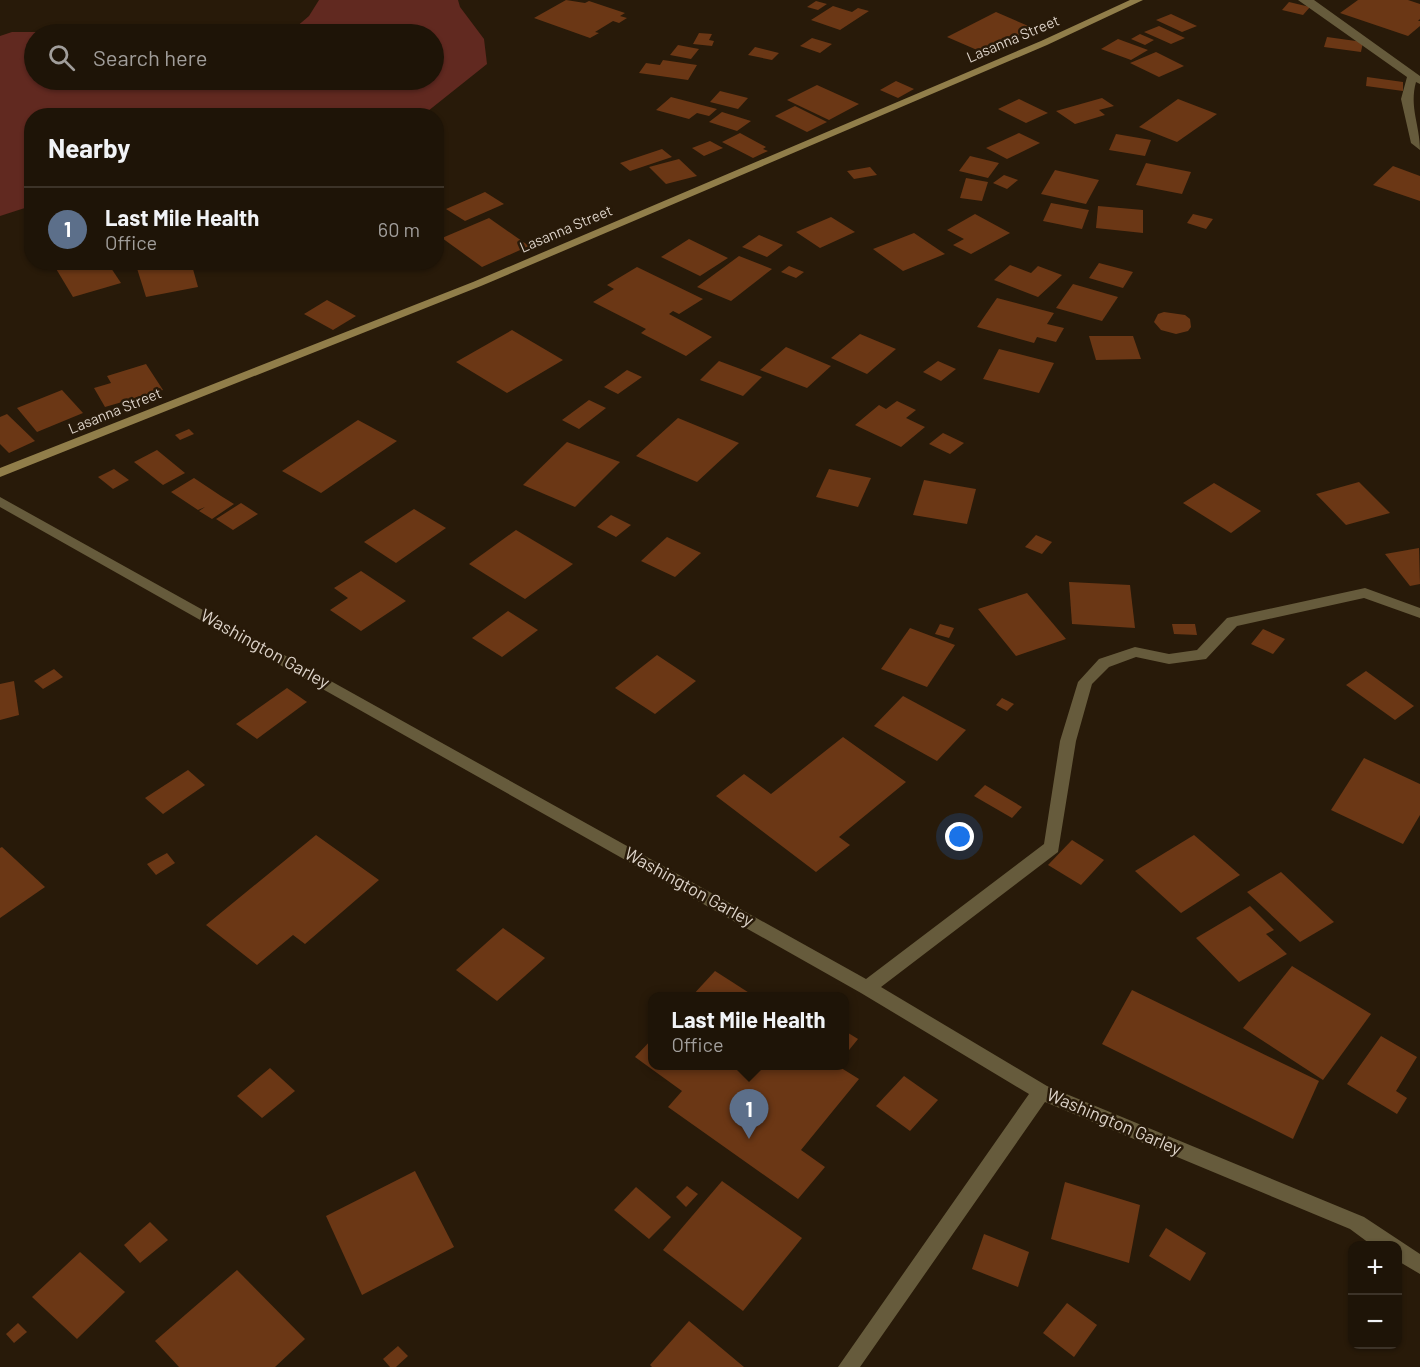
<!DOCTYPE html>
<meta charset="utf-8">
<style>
:root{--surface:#1e1407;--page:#261d11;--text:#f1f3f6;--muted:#a19e9b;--line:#3c3328;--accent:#ea580c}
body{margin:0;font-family:Barlow,sans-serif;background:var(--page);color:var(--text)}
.controls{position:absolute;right:18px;bottom:18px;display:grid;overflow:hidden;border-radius:12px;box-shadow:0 2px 4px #0004}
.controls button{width:54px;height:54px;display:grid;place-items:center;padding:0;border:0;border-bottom:2px solid var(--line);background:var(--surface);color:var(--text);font:30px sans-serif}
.you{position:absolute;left:960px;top:837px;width:21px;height:21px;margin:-15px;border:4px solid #fff;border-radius:50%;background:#1a73e8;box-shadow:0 0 0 9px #1a73e833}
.badge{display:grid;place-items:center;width:39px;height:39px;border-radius:50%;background:var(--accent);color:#fff;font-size:20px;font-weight:700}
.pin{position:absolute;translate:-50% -50px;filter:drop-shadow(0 2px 3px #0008)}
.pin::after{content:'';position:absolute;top:32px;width:21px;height:18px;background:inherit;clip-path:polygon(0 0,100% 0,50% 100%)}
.popup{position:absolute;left:648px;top:992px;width:201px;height:78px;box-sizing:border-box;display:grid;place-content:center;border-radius:12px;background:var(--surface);filter:drop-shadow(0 2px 4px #0005);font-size:20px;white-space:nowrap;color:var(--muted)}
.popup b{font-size:22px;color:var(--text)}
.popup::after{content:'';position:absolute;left:50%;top:100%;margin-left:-12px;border:12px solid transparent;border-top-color:var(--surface)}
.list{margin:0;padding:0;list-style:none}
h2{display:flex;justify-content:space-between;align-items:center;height:78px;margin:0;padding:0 24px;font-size:26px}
h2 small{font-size:20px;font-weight:400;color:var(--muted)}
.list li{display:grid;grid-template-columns:39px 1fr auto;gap:18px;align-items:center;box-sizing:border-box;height:84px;padding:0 24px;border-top:2px solid var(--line)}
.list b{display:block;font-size:22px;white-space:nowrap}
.list p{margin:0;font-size:20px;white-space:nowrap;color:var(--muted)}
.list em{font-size:20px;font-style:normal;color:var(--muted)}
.icon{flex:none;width:33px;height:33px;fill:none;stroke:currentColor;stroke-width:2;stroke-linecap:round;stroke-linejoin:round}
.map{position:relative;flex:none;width:1420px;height:1367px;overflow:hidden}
.search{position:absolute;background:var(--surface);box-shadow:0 2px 4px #0004;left:24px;top:24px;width:420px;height:66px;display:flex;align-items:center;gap:15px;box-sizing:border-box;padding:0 21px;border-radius:33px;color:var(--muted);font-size:22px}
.panel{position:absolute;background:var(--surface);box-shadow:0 2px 4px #0004;left:24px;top:108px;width:420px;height:162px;border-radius:24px}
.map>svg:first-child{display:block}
.green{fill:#612920}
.building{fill:#6b3715}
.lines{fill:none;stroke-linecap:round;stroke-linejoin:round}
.street{fill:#665b3c;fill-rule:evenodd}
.secondary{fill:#917e4a;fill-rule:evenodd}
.labels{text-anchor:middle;stroke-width:5;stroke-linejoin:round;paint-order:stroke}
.far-street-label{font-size:15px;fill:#dcd2c8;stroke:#281a09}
.street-label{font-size:18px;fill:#dcd2c8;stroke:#281a09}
</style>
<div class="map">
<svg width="1420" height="1367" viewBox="0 0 1420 1367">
<rect width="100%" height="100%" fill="#281a09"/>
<polygon class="green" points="319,0 458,0 460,7 484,39 487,64 423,115 32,116 31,206 0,216 0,36 12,32 75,32 80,34 34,34 34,80 434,80 434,34 288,34 309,16"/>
<g class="building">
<polygon points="566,0 585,3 589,1 625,13 620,16 627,18 619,23 613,21 595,32 599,33 590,38 534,18"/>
<polygon points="1358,0 1408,0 1420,4 1420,19 1418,21 1420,21 1420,26 1408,36 1340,13"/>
<polygon points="816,1 827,4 818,10 807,7"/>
<polygon points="1289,2 1310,7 1303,15 1282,10"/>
<polygon points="833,6 852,12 858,8 869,11 840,30 811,20"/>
<polygon points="996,12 1033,28 984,53 947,37"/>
<polygon points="1171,14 1197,26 1182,32 1156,20"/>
<polygon points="1159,26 1185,38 1171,44 1144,32"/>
<polygon points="699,33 712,34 709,40 714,41 712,46 693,44"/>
<polygon points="1140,34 1154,40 1145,45 1131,39"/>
<polygon points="1327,37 1363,42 1361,52 1324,47"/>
<polygon points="812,38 832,44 820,53 800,46"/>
<polygon points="1118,39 1148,50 1131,60 1101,49"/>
<polygon points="678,45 699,49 691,59 670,55"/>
<polygon points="755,47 779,53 772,60 748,55"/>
<polygon points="1156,52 1184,66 1159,77 1130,63"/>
<polygon points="663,60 697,65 688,80 639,73 646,63 660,65"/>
<polygon points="1367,77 1403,82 1403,91 1366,86"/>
<polygon points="896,81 914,89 898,98 880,90"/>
<polygon points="817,85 859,104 829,120 787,100"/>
<polygon points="720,91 748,98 738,109 710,102"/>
<polygon points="671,97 717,109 709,116 697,113 689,119 656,110"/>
<polygon points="1102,98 1114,106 1099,110 1105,115 1075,124 1056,111"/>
<polygon points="1019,99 1048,113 1026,123 998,109"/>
<polygon points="1178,99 1217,114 1177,142 1139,127"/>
<polygon points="795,106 827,122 807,132 775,116"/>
<polygon points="722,112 751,121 737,131 709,122"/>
<polygon points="740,133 766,147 763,149 768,151 753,158 722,142"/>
<polygon points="1019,133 1040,143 1007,159 986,148"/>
<polygon points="1116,134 1151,140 1145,156 1109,150"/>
<polygon points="710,141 723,148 704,156 692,148"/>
<polygon points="662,149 672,157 630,171 620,163"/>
<polygon points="970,156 999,163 988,178 959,171"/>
<polygon points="679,159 697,176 666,184 649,167"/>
<polygon points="1146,163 1191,172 1182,194 1136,185"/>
<polygon points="1393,166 1420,176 1420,201 1373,185"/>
<polygon points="870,167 877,175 854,179 847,171"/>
<polygon points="1055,170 1099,180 1086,204 1041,194"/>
<polygon points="1004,175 1018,180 1007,189 993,183"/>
<polygon points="966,178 988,182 982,201 960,198"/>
<polygon points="485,192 504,204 465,221 446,209"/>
<polygon points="1051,203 1089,210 1082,229 1043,221"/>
<polygon points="1098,206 1143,210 1143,233 1096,228"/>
<polygon points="975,214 1010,233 971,254 953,245 964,239 947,230"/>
<polygon points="1193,214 1213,219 1206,229 1187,223"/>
<polygon points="831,217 855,232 820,248 796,232"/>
<polygon points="489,218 529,246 482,267 442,238"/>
<polygon points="914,233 945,254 903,271 873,249"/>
<polygon points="759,235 783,245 767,257 742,247"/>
<polygon points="689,239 728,258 700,276 661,257"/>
<polygon points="739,256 772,269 731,301 697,287"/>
<polygon points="71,262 107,262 121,283 73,297 55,267"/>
<polygon points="135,262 191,262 198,287 146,297"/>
<polygon points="1099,263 1133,272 1123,288 1089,278"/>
<polygon points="1010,265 1031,273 1038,266 1062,275 1038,297 994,280"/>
<polygon points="789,266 804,272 796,278 781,272"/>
<polygon points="637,267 703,299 679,314 673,311 669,314 712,337 686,356 641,333 646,329 593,302 614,289 607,285"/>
<polygon points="1073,284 1118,297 1102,321 1056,308"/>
<polygon points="997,298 1054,313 1047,324 1064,328 1056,342 1037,337 1034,343 977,327"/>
<polygon points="327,300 356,316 333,330 304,314"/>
<polygon points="1164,312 1185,315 1190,319 1191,327 1188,331 1176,334 1161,330 1154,322 1158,314"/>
<polygon points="512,330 563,360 507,393 456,362"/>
<polygon points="860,334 896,349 867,374 831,358"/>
<polygon points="1089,336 1133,336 1141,359 1096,360"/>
<polygon points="786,347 831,366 807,388 760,370"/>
<polygon points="999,349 1054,363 1039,393 983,379"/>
<polygon points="719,361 762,377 743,396 700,380"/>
<polygon points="938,361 956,369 941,381 923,372"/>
<polygon points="146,364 163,390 105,407 94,388 111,383 107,376"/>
<polygon points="627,370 642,377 618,394 604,387"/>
<polygon points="62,390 83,413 37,432 17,408"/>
<polygon points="589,400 606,408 579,429 562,420"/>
<polygon points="897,401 916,410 906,418 925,427 901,447 855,425 879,405 886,409"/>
<polygon points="7,414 35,441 9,453 0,444 0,417"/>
<polygon points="678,418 739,443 697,482 636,456"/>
<polygon points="358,420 397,441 321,493 282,471"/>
<polygon points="189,429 194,434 180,440 175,435"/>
<polygon points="943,433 964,443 950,454 929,444"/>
<polygon points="567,442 620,462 575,507 523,485"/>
<polygon points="157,450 185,473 163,485 134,462"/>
<polygon points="114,469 129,480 113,489 98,477"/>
<polygon points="829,469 871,478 858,507 816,497"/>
<polygon points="194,478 221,496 234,504 212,519 199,511 205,507 198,510 171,492"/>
<polygon points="924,480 976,489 967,524 913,515"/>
<polygon points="1359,482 1390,513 1346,525 1316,494"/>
<polygon points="1214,483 1261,511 1231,533 1183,503"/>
<polygon points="241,503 258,514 233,530 216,519"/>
<polygon points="414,509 446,528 396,563 364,542"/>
<polygon points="611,515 631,525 616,537 597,527"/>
<polygon points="516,530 573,564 525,599 469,564"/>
<polygon points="1036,535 1052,542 1042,554 1025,547"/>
<polygon points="667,537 701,553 675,577 641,561"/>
<polygon points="1419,548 1420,584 1410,586 1385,554"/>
<polygon points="361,571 406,601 361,631 330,610 348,598 334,588"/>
<polygon points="1069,582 1130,585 1135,628 1072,624"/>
<polygon points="1027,593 1066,639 1016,656 978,609"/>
<polygon points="508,611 538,630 502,657 472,638"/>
<polygon points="940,624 954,628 949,638 935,634"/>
<polygon points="1172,624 1195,624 1197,635 1174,634"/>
<polygon points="910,628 955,645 927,687 881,669"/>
<polygon points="1263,629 1285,639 1273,654 1251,644"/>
<polygon points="657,655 696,681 655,714 615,688"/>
<polygon points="54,669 63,677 43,689 34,681"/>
<polygon points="1366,671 1414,706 1395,720 1346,685"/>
<polygon points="14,681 19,715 0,720 0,684"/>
<polygon points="287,688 307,702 257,739 236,724"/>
<polygon points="903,696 966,730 937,761 874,726"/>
<polygon points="1002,698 1014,704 1007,711 996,705"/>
<polygon points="843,737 906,782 839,837 850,845 816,872 716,796 744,774 771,794"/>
<polygon points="1364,758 1420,784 1420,815 1403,844 1331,810"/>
<polygon points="188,770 205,785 163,814 145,798"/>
<polygon points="985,785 1022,807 1012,818 974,796"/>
<polygon points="316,835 379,880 305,944 293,935 257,965 206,925"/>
<polygon points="1194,835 1240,875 1181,913 1135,871"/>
<polygon points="1072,840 1104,860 1081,885 1048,865"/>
<polygon points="2,847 45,887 0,918 0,848"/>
<polygon points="167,853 175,863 156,875 147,864"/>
<polygon points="1281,872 1334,922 1300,942 1247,892"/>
<polygon points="1250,906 1274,930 1266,934 1287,954 1239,982 1196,938"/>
<polygon points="503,928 545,958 497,1001 456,970"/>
<polygon points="1292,966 1371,1014 1323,1080 1243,1028"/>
<polygon points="715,971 754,996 692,996"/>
<polygon points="1132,990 1319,1081 1293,1139 1102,1044"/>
<polygon points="845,1031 858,1039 845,1055"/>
<polygon points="1381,1036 1417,1057 1396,1091 1407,1098 1397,1114 1347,1084"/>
<polygon points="653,1038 653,1066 838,1066 859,1079 801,1150 825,1167 798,1199 668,1107 682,1091 635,1057"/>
<polygon points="270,1068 295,1091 262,1118 237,1096"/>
<polygon points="904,1076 938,1100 910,1131 876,1106"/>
<polygon points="415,1171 454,1247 362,1295 326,1216"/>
<polygon points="722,1181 802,1238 743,1311 663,1250"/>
<polygon points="1065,1182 1140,1205 1129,1263 1051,1239"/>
<polygon points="687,1186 698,1194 686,1207 676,1197"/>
<polygon points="636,1187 671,1217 649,1239 614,1210"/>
<polygon points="150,1222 168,1240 140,1263 124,1245"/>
<polygon points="1166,1228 1206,1253 1190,1281 1149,1256"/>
<polygon points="984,1234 1029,1252 1018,1287 972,1269"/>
<polygon points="80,1252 125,1292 77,1339 32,1297"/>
<polygon points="237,1270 305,1339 275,1367 179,1367 155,1341"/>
<polygon points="1067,1303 1097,1325 1074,1357 1043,1333"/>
<polygon points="689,1321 744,1367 652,1367 650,1365"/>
<polygon points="18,1323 27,1332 14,1343 6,1334"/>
<polygon points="398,1346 408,1356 396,1367 390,1367 383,1359"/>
</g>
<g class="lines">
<g class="street">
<path d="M 1298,0 L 1314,0 L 1420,76 L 1420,84 L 1416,82 C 1409,107 1420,125 1420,150 L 1411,143 L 1401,99 L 1407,77 Z"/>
<polygon points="0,497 866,979 1044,844 1060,741 1078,682 1099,659 1135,647 1169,654 1197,650 1227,618 1365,588 1420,608 1420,618 1364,598 1237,626 1206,659 1169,664 1136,657 1109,667 1092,684 1076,741 1058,852 881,987 1047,1086 1364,1217 1420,1254 1420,1274 1398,1261 1398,1246 1373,1246 1350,1229 1045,1102 860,1367 838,1367 1029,1094 861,993 0,507"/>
</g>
<polygon class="secondary" points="1130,0 1143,0 1047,45 481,286 0,477 0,468 473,282 1041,41"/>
</g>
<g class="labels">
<g class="far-street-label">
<text transform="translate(1013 39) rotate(-23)" y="5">Lasanna Street</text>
<text transform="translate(566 229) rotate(-23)" y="5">Lasanna Street</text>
<text transform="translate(115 411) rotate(-22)" y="5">Lasanna Street</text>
</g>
<g class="street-label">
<text transform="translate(265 649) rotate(29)" y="6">Washington Garley</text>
<text transform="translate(689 887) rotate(29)" y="6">Washington Garley</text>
<text transform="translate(1114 1122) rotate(23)" y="6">Washington Garley</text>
</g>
</g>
</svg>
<div class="controls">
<button>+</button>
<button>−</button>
</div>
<div class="you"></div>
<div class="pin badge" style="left:749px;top:1139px;background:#5c6f8a">1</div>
<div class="popup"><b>Last Mile Health</b>Office</div>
<div class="search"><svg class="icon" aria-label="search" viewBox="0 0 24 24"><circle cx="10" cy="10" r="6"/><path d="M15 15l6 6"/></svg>Search here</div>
<section class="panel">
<h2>Nearby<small></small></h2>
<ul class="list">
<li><span class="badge" style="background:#5c6f8a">1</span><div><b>Last Mile Health</b><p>Office</p></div><em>60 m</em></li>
</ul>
</section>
</div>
